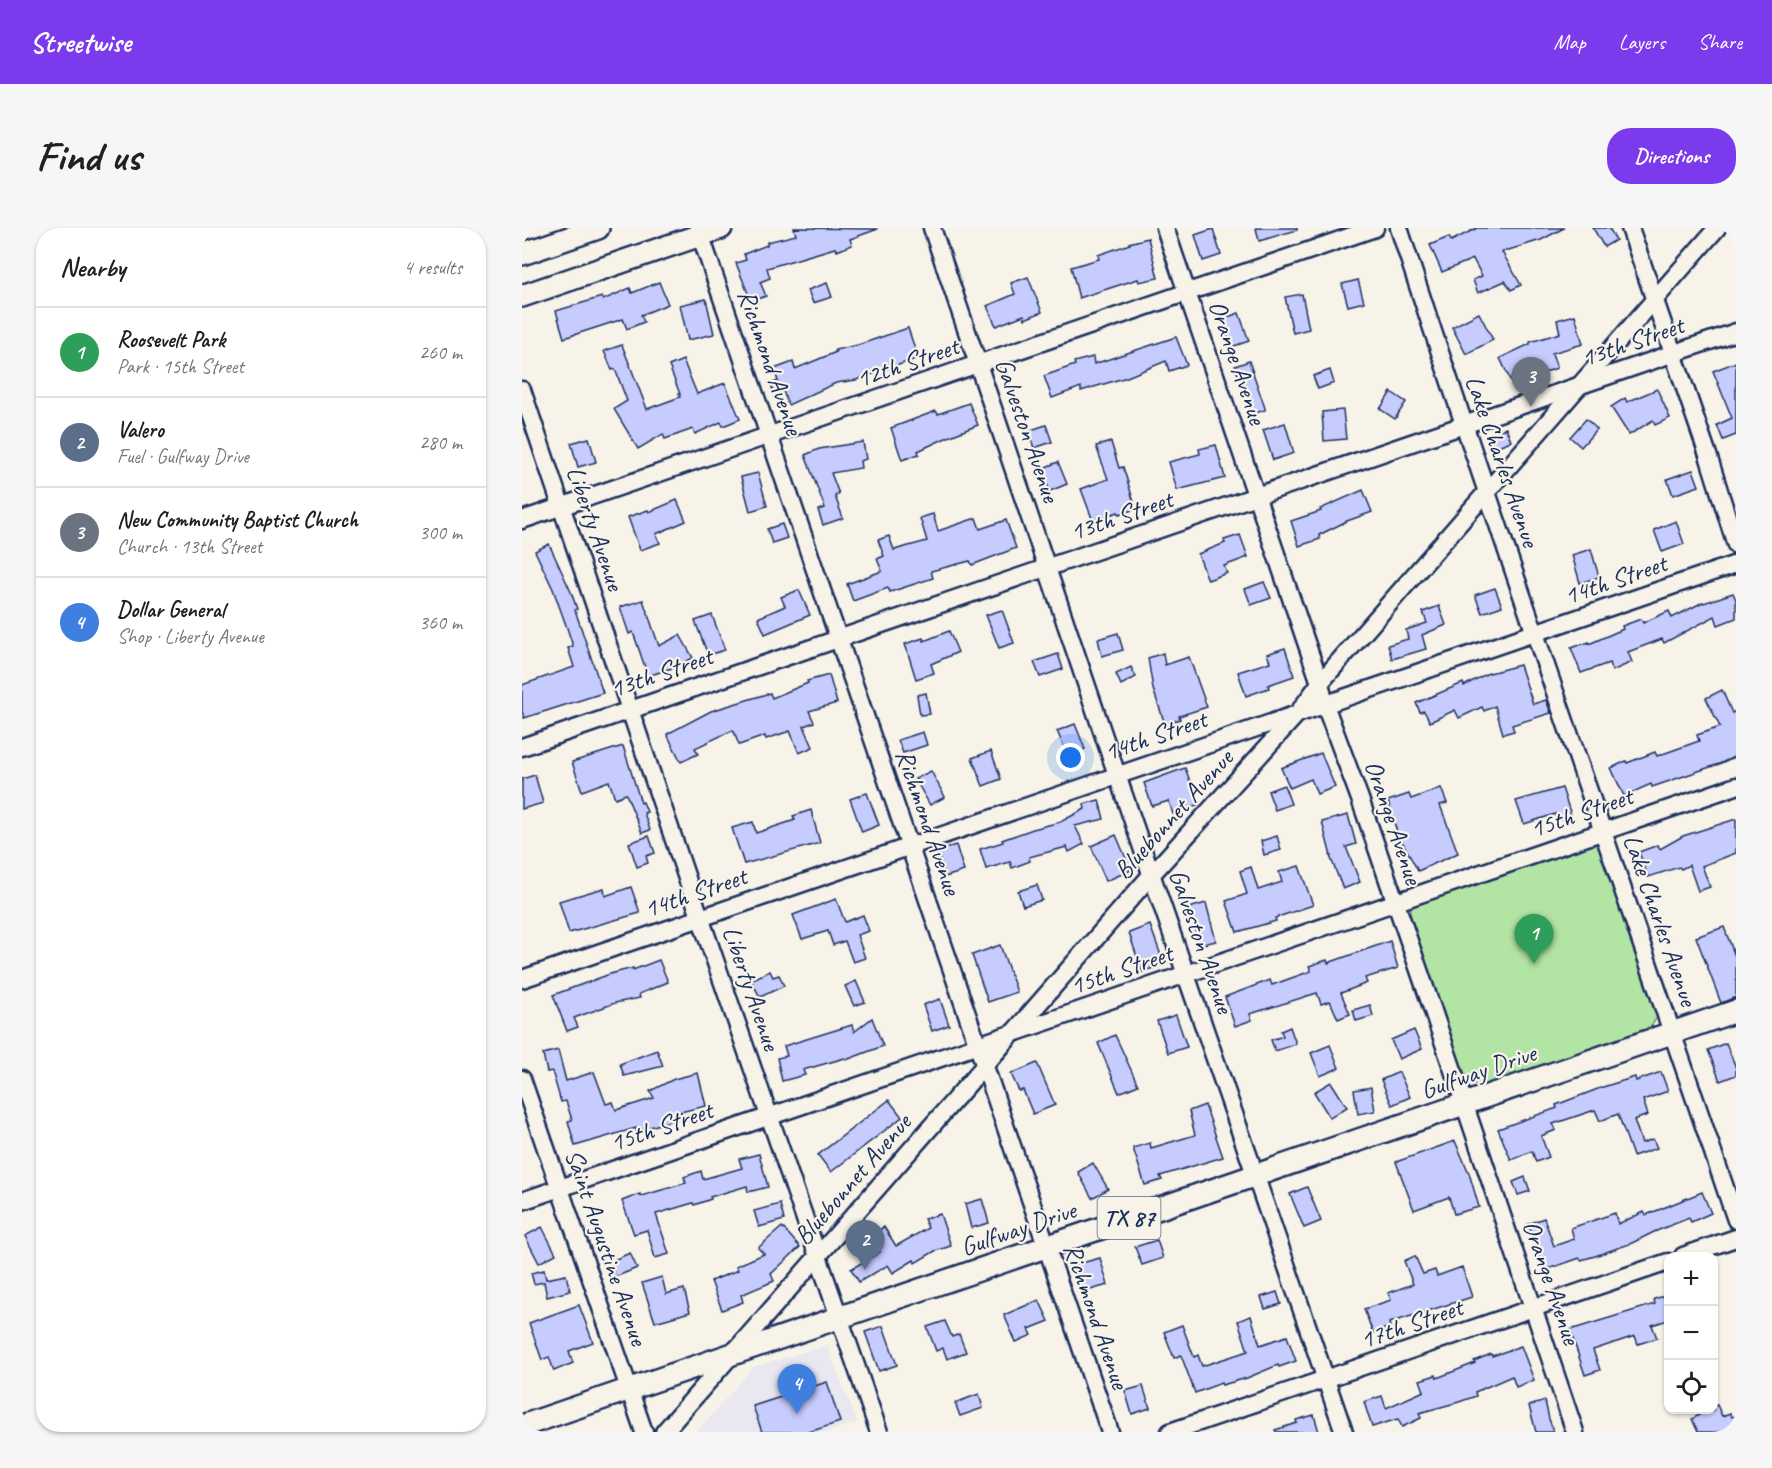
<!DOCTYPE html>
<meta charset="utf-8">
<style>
:root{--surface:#fff;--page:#f6f6f6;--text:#202124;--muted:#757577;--line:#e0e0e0;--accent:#7c3aed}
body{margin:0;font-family:Caveat,sans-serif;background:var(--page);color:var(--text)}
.controls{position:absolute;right:18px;bottom:18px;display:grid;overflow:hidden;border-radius:12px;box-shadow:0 2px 4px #0004}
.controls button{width:54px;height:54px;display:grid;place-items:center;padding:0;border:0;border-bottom:2px solid var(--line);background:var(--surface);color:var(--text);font:30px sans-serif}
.you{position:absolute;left:549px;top:530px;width:21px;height:21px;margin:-15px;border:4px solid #fff;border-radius:50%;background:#1a73e8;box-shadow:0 0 0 9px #1a73e833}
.badge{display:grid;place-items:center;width:39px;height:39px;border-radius:50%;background:var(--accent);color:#fff;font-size:20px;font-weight:700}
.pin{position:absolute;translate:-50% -50px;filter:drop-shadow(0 2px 3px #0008)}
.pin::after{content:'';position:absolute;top:32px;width:21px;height:18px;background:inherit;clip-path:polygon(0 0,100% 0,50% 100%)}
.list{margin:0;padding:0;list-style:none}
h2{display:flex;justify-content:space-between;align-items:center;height:78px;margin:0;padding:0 24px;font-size:26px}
h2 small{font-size:20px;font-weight:400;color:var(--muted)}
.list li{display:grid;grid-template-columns:39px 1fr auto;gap:18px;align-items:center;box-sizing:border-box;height:90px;padding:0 24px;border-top:2px solid var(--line)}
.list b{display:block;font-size:22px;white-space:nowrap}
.list p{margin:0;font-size:20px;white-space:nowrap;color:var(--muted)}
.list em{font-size:20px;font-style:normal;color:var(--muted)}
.icon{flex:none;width:33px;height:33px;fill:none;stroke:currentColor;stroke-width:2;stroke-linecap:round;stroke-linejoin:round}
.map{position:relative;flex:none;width:1214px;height:1204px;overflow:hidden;border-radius:24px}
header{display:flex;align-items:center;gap:36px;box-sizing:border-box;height:84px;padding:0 30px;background:var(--accent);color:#fff}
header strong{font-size:28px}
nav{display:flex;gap:33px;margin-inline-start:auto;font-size:21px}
.intro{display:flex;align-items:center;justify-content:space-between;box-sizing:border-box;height:144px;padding:0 36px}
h1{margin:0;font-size:42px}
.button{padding:15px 27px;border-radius:24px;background:var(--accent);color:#fff;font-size:21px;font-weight:700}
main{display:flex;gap:36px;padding:0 36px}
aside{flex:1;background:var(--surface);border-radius:24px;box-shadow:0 2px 4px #0004}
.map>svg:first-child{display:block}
.built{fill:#e9e7ef}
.green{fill:#b2e4a4;stroke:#668a81;stroke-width:1.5}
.building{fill:#c7ccfe;stroke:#1b2f5e;stroke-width:1.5}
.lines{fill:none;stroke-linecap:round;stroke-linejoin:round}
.minor-casing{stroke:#1b2f5e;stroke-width:21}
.major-casing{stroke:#1b2f5e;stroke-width:26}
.minor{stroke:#f7f3e8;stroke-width:16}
.major{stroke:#f7f3e8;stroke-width:21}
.labels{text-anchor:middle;stroke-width:4.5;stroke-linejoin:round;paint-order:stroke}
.shield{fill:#f7f3e8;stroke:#5d6a87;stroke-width:1.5}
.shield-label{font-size:24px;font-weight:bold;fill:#1b2f5e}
.street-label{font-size:26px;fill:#1b2f5e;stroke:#f7f3e8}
</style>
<header>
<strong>Streetwise</strong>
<nav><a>Map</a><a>Layers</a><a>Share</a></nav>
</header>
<div class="intro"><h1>Find us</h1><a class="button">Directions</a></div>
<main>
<aside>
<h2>Nearby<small>4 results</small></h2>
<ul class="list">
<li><span class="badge" style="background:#2e9e5b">1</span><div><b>Roosevelt Park</b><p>Park · 15th Street</p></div><em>260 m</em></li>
<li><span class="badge" style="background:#5c6f8a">2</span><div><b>Valero</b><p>Fuel · Gulfway Drive</p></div><em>280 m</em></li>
<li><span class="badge" style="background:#6b7280">3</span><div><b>New Community Baptist Church</b><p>Church · 13th Street</p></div><em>300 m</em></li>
<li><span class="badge" style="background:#3f7fe0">4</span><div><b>Dollar General</b><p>Shop · Liberty Avenue</p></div><em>360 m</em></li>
</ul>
</aside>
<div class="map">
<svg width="1214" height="1204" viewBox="0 0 1214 1204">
<rect width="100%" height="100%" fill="#f7f3e8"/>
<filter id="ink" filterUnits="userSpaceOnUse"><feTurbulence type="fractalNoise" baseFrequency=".0167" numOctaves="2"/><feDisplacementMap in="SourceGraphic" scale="12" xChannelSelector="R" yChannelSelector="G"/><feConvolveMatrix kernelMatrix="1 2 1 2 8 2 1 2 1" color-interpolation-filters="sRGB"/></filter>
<g filter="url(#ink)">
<polygon class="built" points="305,1117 335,1194 306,1204 175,1204 231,1139"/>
<path class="green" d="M 1072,615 L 1079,616 L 1136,788 L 1128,800 L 962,857 C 953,858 948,855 942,849 L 887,685 L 891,677 L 896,675 Z"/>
<g class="building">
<polygon points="272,0 356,1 328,11 330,17 315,23 313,20 245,40 248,50 238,54 244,68 229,73 214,35 224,32 222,26 245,17 245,14 274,7"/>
<polygon points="734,0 775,0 775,2 737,13"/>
<polygon points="955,0 1042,0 1019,12 980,24 999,57 989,62 983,53 956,65 951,52 960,48 951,31 920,44 908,17 927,9 929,13"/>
<polygon points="1071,0 1087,0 1094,12 1082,19"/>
<polygon points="691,1 699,27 681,33 673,7"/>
<polygon points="626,10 636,50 617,54 616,51 557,70 549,39 577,31 576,27 608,16 607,15"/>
<polygon points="506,49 520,84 503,91 502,87 474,98 465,78 493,66 489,55"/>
<polygon points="836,52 842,74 826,78 820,56"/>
<polygon points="137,54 146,76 119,87 122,94 105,101 101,91 42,110 34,83 80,69 81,72 108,60 110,65"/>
<polygon points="305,55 310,69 291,75 286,62"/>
<polygon points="780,66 787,101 771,105 763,69"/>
<polygon points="184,71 192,106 166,112 158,77"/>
<polygon points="717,85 727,113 709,119 700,91"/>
<polygon points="957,85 971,112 944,126 930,99"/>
<polygon points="1053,87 1061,116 1030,125 1035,140 1018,146 1017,143 990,156 978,130 1008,116 1008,114 1038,105 1035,92"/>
<polygon points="386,100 396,130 334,152 314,155 266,177 261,163 252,166 249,156 256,153 252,141 271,134 273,141 314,124 313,122 336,117"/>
<polygon points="654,109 665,137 647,143 644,133 605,149 559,163 559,159 530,170 522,148 553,137 552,134 571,129 572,136"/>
<polygon points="100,117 125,181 158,169 157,166 158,166 147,138 161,132 175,166 203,155 218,191 201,198 199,194 173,206 171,201 143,211 141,206 116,221 92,181 105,173 93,141 90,142 82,123"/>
<polygon points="727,133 743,180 743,182 730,186 713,138"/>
<polygon points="1214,134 1214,207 1201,212 1195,197 1210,190 1191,143"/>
<polygon points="808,142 812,155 796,161 791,148"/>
<polygon points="1135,161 1148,190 1133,197 1131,192 1107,207 1089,179 1103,170 1105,174"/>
<polygon points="869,164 884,174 873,191 858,181"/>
<polygon points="447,175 456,197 426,209 396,223 397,226 380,232 369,200 414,183 416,186"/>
<polygon points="821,182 824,211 802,213 800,184"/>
<polygon points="1064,191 1075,201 1059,219 1048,209"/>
<polygon points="763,195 772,225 751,232 741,202"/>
<polygon points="524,197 530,214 512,220 506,203"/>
<polygon points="984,200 989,213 968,221 963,208"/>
<polygon points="67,210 74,234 56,239 49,215"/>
<polygon points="341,214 344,231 338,233 339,240 309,245 317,266 313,268 321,290 301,297 296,282 303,280 283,227 297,221"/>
<polygon points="589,214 597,240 601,239 614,281 597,286 596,284 571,293 559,261 586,251 574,218"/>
<polygon points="694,217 703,250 655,262 647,234 678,226 677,221"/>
<polygon points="536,234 545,256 528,263 519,241"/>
<polygon points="1171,242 1177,258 1151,267 1145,251"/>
<polygon points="236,245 245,278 228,283 219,249"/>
<polygon points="841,262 850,284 825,293 797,307 798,311 777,318 769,293 799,283 798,281"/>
<polygon points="155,272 164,293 134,306 138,315 118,322 106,289 126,282 127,284"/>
<polygon points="411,286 416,303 454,290 458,301 484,292 494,320 450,337 448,333 409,343 411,350 368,364 366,360 331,373 325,356 360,343 355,331 362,328 356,312 367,308 372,322 405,313 398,290"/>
<polygon points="1154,293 1162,316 1140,324 1132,302"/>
<polygon points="260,296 265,310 250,315 245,301"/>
<polygon points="718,307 726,329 702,338 705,345 686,352 676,326 703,315 702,312"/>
<polygon points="27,316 49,364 55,381 53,382 81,465 2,490 0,483 0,457 52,439 46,420 51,418 45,400 31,361 13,323"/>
<polygon points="1069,321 1077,349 1058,355 1050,327"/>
<polygon points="742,354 749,370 729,377 723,361"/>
<polygon points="973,360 980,378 960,385 953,367"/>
<polygon points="277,362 288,387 243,406 236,390 263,378 259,369"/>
<polygon points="1211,365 1214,372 1214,390 1196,397 1193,388 1142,415 1140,411 1106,424 1110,434 1090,443 1087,435 1059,445 1049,420 1067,414 1067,416 1101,401 1100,398 1119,391 1121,395 1147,383 1150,390 1181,374 1182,375"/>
<polygon points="121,372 137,418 158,407 171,430 153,439 126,448 111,404 107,406 98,379"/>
<polygon points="917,378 924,397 900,407 904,421 870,431 866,417 886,411 884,402 905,395 901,384"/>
<polygon points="480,382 492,415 477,420 464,387"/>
<polygon points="190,387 203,422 186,427 173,393"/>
<polygon points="427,403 436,424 409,436 412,445 394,451 383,416 401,410 402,413"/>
<polygon points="596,405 601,422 580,428 576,411"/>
<polygon points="763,420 772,448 746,457 747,460 724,468 716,444 748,434 745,426"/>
<polygon points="641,425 643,437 667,429 685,479 657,488 658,491 643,496 631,461 626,430"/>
<polygon points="536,426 541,441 518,449 512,434"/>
<polygon points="998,437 1011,476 1024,472 1029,485 990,497 992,503 981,506 973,478 962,483 960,479 937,490 933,482 908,494 902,483 898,484 894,475 941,455 942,458 964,446"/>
<polygon points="609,439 614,449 599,457 594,446"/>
<polygon points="307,447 315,475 287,483 292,494 282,498 291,519 277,525 268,503 244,511 243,508 217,517 211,502 173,520 176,526 159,534 145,506 189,483 248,465 250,470 286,455 285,453"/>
<polygon points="1200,462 1210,485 1214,483 1214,528 1197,536 1130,559 1129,556 1102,568 1089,540 1104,533 1105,535 1133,524 1135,528 1177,513 1175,507 1198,499 1184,470"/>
<polygon points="404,465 408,486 398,487 395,467"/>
<polygon points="553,496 563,521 546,528 535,503"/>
<polygon points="401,504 405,517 381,525 376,512"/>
<polygon points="101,518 119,575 121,574 125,584 122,585 128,602 120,605 104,566 93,570 87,553 60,563 50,534"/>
<polygon points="469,523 479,551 461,558 450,530"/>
<polygon points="799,525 813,559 795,566 789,551 768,560 759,540"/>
<polygon points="663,540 677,576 651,586 647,573 630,578 622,555"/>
<polygon points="409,543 423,569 408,577 393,551"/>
<polygon points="13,547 21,575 0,581 0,551"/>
<polygon points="762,557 769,576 753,582 746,563"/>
<polygon points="919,560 925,575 918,577 936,625 896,643 875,604 866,573 887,566 889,571"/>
<polygon points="1040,560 1049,587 1035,592 1033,586 1002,596 994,573"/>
<polygon points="345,565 357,597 340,604 328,571"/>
<polygon points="577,572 582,591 553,598 562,616 547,624 545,619 507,629 508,633 490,640 488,634 464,641 458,621 481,614 480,612 511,601 538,594 563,581 562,576"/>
<polygon points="289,582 298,615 222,636 210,600 231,594 234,605 273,592 271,588"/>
<polygon points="826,587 834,616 824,619 838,654 821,661 808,628 809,628 800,594"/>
<polygon points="1214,591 1214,625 1180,638 1188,659 1176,663 1167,637 1159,641 1157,639 1126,649 1117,624 1136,617 1138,621 1161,608"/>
<polygon points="594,607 609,642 584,653 569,618"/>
<polygon points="127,608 133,625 124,628 126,635 115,639 107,615"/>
<polygon points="755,608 759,622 742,627 739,613"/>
<polygon points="434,617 442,643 423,649 415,623"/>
<polygon points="777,638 791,677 753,690 754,693 715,704 704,673 725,666 718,643 729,639 736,662 760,654 757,644"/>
<polygon points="515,657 520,672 501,678 496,663"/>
<polygon points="109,659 118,685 47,705 37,673 82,660 83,668"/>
<polygon points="314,671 323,694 341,687 347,703 335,707 343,730 331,734 323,713 311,717 306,703 280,711 271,687"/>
<polygon points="684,675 694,713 677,717 667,680"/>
<polygon points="628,697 642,736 620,744 607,705"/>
<polygon points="1202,699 1214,731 1214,769 1199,775 1174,709"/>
<polygon points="868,713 876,740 843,750 845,755 819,765 828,786 816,791 808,773 799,776 795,765 728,786 730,792 713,798 703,769 748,752 750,757 789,743 787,738 805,732 806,735"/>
<polygon points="478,717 495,764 466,774 450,727"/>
<polygon points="137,732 146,754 117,766 118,770 93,775 52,790 56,799 45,803 31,767 88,746 111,740 111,742"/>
<polygon points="248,743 251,749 257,747 262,758 238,769 229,752"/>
<polygon points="334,753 343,774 332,778 323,758"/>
<polygon points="418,771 427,797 410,803 401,777"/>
<polygon points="848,777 851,788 834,793 831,782"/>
<polygon points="654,787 665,819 646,825 635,793"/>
<polygon points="350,790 361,818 324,832 323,830 281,842 283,847 260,853 255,830 265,828 262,818 330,797 332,804"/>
<polygon points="768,799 774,816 753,823 749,812 761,808 759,803"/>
<polygon points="892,802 900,821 877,831 869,812"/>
<polygon points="593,807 616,857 597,865 576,815"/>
<polygon points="1204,815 1214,840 1214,847 1198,853 1186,822"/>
<polygon points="808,817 817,840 798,848 789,825"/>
<polygon points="36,822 44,853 72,844 84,876 91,874 94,882 132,870 128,863 152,851 176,845 184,878 158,884 160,887 145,894 114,903 114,900 53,918 46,893 50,892 44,873 39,874 30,843 25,844 21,826"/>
<polygon points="135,822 141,838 102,848 98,836"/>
<polygon points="515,835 533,877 511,886 501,862 497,863 489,846"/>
<polygon points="877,844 888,869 870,877 859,852"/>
<polygon points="1139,844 1146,863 1121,872 1126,887 1112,892 1120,915 1131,911 1135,920 1111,928 1096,886 1078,893 1073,882 1031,896 1034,902 1019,908 1027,929 1014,934 1010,923 989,932 976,901 1035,880 1034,877 1081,859 1113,849 1114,853"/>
<polygon points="809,854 825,879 808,890 792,864"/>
<polygon points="849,859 853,883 836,886 832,862"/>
<polygon points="367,872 380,889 309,944 296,927"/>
<polygon points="683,877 701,929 638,948 640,952 623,957 611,920 628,915 629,920 673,907 667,883"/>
<polygon points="933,913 947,945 957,979 932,986 927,969 892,982 874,934"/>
<polygon points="237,926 246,959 226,964 225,958 188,969 189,971 172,977 171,975 134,986 147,1026 133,1030 125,1002 112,1006 100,973 118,966 119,968 164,955 162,949 179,943 181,951 220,940 217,931"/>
<polygon points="571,935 586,961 570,970 556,944"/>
<polygon points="1003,949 1008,963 996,967 991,954"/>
<polygon points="785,959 799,993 782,1000 768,966"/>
<polygon points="1180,964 1189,985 1169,994 1167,990 1132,1004 1110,1015 1073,1028 1059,1032 1058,1030 1023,1042 1006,996 1022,990 1032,1018 1052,1011 1049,1000 1093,985 1096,996 1122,984 1124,987"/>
<polygon points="460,971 467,995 449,1000 443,976"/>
<polygon points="258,976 262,992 237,999 232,983"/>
<polygon points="418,986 429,1018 413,1023 393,1035 392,1032 371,1045 366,1037 337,1054 329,1041 358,1024 348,1007 362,999 374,1018 406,1000 402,991"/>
<polygon points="20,999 34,1026 17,1035 3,1008"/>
<polygon points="260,999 278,1019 249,1046 252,1053 219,1067 221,1074 200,1082 189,1053 216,1042 214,1038 242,1026 236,1020"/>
<polygon points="635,1012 641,1030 620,1037 613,1019"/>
<polygon points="108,1025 115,1040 93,1049 87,1034"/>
<polygon points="893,1028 901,1046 913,1042 915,1048 940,1039 950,1069 867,1095 868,1099 851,1105 842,1081 869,1072 866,1065 891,1056 882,1033"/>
<polygon points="578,1030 586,1057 561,1064 558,1053 561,1052 556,1036"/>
<polygon points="22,1042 24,1051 44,1047 48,1063 25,1069 22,1054 12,1056 9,1045"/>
<polygon points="140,1049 144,1066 162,1061 168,1084 133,1094 120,1055"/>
<polygon points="755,1064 759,1076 743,1081 739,1069"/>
<polygon points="1146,1067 1146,1092 1130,1097 1135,1110 1116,1116 1113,1108 1071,1122 1078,1142 1063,1147 1048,1102 1133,1076 1132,1071"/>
<polygon points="517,1072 527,1093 507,1101 510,1107 494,1114 482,1087"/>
<polygon points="57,1077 71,1114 47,1123 51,1135 32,1143 27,1129 20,1132 7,1095"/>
<polygon points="729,1088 738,1117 765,1108 774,1133 757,1139 756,1137 725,1150 700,1157 699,1155 673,1165 659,1127 652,1130 642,1104 660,1097 672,1129 676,1127 680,1138 726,1123 716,1093"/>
<polygon points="423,1093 430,1109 437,1106 444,1124 425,1131 421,1120 414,1123 405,1099"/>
<polygon points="361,1098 375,1137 357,1143 343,1104"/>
<polygon points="999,1118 1012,1152 994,1159 990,1148 953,1164 954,1168 937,1174 897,1185 899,1190 880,1199 876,1191 850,1199 842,1174 860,1168 864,1180 902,1163 898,1152 914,1147 915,1150 953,1135 952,1133 969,1126 970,1128"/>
<polygon points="305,1154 318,1194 287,1204 240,1204 231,1178"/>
<polygon points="621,1158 628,1180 610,1186 603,1163"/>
<polygon points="457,1166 461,1180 438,1188 433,1175"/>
<polygon points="1023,1173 1027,1191 1032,1204 1014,1204 1007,1178"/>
<polygon points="1195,1177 1200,1188 1208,1185 1210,1189 1214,1188 1214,1204 1176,1204 1170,1191 1185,1182 1191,1182 1191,1178"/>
<polygon points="792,1187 797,1204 754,1204 753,1202 775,1195 774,1192"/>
</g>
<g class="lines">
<defs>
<g id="minor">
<polyline points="176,0 588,1204"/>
<polyline points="410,0 595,547 822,1204"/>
<polyline points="643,0 798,455 803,477 838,571 908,774 1053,1204"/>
<path d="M 877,0 C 985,332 1102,661 1214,992"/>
<polyline points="1108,0 1186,227 1214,317"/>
<polyline points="0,162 178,689 357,1204"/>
<polyline points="0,292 853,0"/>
<polyline points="0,519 1214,104"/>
<polyline points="0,751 1214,336"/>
<polyline points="0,851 122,1204"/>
<polyline points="0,973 1214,558"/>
<polyline points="1161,1028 1214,1010"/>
<polyline points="142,1204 630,646 776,485 798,455 1195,0"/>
<polyline points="648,1204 1146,1034"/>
</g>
<g id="major">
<polyline points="0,26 76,0"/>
<polyline points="0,68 199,0"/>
<polyline points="0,1198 1214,783"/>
</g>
</defs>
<use href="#minor" class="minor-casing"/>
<use href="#major" class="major-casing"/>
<use href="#minor" class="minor"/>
<use href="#major" class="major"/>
</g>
</g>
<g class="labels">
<rect class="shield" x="575.5" y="969" width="63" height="42" rx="4.5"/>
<g class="shield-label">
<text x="607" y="998">TX 87</text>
</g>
<g class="street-label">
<text transform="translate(1110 113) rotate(-19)" y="9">13th Street</text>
<text transform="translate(249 134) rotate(71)" y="9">Richmond Avenue</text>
<text transform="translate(385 134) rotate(-19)" y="9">12th Street</text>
<text transform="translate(716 134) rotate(71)" y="9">Orange Avenue</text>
<text transform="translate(506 202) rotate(71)" y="9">Galveston Avenue</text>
<text transform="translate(981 233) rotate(71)" y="9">Lake Charles Avenue</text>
<text transform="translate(599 287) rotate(-19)" y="9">13th Street</text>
<text transform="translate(74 300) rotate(71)" y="9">Liberty Avenue</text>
<text transform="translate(1093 351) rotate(-19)" y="9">14th Street</text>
<text transform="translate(139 444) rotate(-19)" y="9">13th Street</text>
<text transform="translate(633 507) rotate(-19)" y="9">14th Street</text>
<text transform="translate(1059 584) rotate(-19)" y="9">15th Street</text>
<text transform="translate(651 586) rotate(-48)" y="9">Bluebonnet Avenue</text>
<text transform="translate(407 594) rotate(71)" y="9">Richmond Avenue</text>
<text transform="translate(872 594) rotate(71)" y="9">Orange Avenue</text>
<text transform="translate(173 664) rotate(-19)" y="9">14th Street</text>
<text transform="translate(1139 692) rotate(71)" y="9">Lake Charles Avenue</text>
<text transform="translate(680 713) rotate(71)" y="9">Galveston Avenue</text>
<text transform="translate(599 741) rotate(-19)" y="9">15th Street</text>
<text transform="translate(230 760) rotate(71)" y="9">Liberty Avenue</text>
<text transform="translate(956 843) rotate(-19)" y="9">Gulfway Drive</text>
<text transform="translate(139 898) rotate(-19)" y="9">15th Street</text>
<text transform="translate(330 951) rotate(-49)" y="9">Bluebonnet Avenue</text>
<text transform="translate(496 1000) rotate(-19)" y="9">Gulfway Drive</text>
<text transform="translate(85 1019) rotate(71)" y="9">Saint Augustine Avenue</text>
<text transform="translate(1030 1054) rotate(71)" y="9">Orange Avenue</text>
<text transform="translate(575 1088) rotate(71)" y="9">Richmond Avenue</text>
<text transform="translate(889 1095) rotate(-19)" y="9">17th Street</text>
</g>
</g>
</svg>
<div class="controls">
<button>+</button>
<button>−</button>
<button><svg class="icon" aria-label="locate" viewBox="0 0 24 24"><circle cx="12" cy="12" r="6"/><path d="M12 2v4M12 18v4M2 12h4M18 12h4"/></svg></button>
</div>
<div class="you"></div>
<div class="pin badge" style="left:1012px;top:736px;background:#2e9e5b">1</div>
<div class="pin badge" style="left:343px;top:1042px;background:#5c6f8a">2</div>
<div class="pin badge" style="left:1009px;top:179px;background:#6b7280">3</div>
<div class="pin badge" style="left:275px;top:1186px;background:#3f7fe0">4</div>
</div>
</main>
